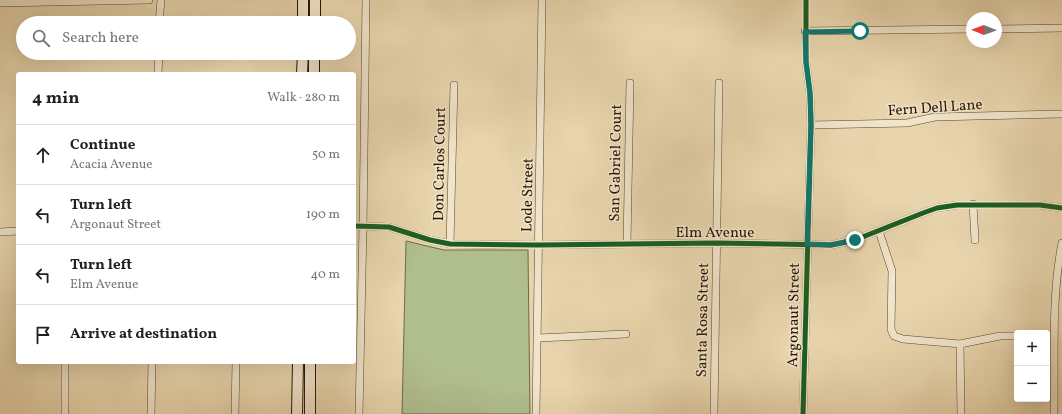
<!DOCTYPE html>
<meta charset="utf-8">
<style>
:root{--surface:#fff;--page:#f6f6f6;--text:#202124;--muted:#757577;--line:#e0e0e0}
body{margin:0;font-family:Vollkorn,serif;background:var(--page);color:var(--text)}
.controls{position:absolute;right:12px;bottom:12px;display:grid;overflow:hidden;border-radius:4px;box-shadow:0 4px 16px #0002}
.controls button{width:36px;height:36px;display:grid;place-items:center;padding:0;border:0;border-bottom:1px solid var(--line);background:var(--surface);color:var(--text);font:20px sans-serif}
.compass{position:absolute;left:966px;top:12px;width:36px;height:36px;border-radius:50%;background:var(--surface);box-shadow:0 4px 16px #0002;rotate:271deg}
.stop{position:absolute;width:12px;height:12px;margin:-9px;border:3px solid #0f766e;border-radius:50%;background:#fff}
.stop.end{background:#0f766e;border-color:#fff;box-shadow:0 1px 4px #0008}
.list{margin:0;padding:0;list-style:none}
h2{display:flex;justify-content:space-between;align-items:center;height:52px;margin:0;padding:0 16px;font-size:17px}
h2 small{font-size:13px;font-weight:400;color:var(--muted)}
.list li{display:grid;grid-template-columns:26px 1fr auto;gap:12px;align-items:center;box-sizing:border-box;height:60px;padding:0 16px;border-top:1px solid var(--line)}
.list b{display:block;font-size:15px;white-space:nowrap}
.list p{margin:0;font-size:13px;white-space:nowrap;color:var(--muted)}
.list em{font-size:13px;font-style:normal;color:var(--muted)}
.icon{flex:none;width:22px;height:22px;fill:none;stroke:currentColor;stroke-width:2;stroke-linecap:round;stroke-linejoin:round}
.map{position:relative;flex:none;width:1062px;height:414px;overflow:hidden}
.search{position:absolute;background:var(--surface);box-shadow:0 4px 16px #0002;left:16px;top:16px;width:340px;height:44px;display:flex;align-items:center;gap:10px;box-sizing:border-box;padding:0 14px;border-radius:22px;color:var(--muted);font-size:15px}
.panel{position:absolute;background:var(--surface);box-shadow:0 4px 16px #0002;left:16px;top:72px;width:340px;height:292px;border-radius:4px}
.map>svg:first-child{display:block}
.green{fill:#b0be8e;stroke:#6d6a48}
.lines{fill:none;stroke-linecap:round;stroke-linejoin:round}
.minor-casing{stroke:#5a452e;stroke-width:8}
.secondary-casing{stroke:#2a1503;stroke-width:12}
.minor{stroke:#f0e4ca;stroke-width:7}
.secondary{stroke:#f0e4ca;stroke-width:10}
.cycleway-casing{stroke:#f0e4ca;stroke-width:8}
.cycleway{stroke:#1b5e20;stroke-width:5}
.route{stroke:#0f766e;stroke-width:5}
.labels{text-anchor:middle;stroke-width:3;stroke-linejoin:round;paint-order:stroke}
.street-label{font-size:15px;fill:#2a1503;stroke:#f0e4ca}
</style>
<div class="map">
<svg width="1062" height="414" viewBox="0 0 1062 414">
<rect width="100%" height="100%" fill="#e8d5ad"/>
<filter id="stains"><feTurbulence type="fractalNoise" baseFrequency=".005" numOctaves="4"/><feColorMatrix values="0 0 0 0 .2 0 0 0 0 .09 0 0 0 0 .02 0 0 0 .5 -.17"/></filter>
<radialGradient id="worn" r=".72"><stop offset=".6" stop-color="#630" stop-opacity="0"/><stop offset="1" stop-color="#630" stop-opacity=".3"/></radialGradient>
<polygon class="green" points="406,241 444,250 528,250 530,414 402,414"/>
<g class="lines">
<defs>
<g id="minor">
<polyline points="0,3 149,0"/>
<polyline points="159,23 161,0"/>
<polyline points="996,29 1062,28"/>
<polyline points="805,31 972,29"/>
<polyline points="158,74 159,53"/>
<polyline points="811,125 907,123 935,117 1062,114"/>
<polyline points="973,204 975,240"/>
<polyline points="354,226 389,227 430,240 450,244 539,245 716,243 831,245 855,240 923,213 937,208 957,205 1040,205 1062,208"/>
<polyline points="879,231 892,271 891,329 894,336 903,339 960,344 1000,336 1017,336"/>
<polyline points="0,232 18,231"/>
<polyline points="450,244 454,85"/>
<polyline points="627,244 630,83"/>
<polyline points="538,338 626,334"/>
<polyline points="960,344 961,414"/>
<polyline points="65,414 65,362"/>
<polyline points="151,414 152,362"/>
<polyline points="235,414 236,362"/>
<polyline points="359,414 363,226 366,0"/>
<polyline points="536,414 542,0"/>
<polyline points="714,414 719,83"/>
<polyline points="803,414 811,125 810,93 806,62 806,0"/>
<path d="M 1054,414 C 1055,357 1051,299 1062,243"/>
</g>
<g id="secondary">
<polyline points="303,23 303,0"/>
<polyline points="315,23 315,0"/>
<polyline points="302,74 303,53"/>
<polyline points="314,74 314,53"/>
<polyline points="297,414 298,362"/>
<polyline points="310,414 310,362"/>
</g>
</defs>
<use href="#minor" class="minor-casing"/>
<use href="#secondary" class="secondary-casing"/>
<use href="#minor" class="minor"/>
<use href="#secondary" class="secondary"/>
<defs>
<g id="cycleway">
<polyline points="354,226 389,227 430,240 450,244 539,245 716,243 831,245 855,240 923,213 937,208 957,205 1040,205 1062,208"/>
<polyline points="803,414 811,125 810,93 806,62 806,0"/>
</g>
</defs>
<use href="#cycleway" class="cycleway-casing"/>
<use href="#cycleway" class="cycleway"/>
</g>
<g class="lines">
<polyline class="route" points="855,240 831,245 807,244 811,124 810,93 806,62 805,32 860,31"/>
</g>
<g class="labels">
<g class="street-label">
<text transform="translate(935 107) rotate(-4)" y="5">Fern Dell Lane</text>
<text transform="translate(615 163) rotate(-89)" y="5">San Gabriel Court</text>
<text transform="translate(439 164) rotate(-89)" y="5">Don Carlos Court</text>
<text transform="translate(527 195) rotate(-89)" y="5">Lode Street</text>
<text x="715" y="237">Elm Avenue</text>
<text transform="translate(793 315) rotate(-89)" y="5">Argonaut Street</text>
<text transform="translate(702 320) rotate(-89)" y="5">Santa Rosa Street</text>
</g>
</g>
<rect width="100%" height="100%" filter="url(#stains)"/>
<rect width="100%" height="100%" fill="url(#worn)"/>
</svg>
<div class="controls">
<button>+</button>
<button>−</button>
</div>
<svg class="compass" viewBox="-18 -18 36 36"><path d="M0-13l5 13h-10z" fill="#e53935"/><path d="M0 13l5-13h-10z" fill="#757577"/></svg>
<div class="stop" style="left:860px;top:31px"></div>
<div class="stop end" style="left:855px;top:240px"></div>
<div class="search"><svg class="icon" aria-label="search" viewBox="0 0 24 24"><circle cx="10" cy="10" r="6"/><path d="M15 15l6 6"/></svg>Search here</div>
<section class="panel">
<h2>4 min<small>Walk · 280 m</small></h2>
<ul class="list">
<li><svg class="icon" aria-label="ahead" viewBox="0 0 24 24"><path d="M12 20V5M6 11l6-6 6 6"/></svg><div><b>Continue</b><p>Acacia Avenue</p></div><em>50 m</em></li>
<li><svg class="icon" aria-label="left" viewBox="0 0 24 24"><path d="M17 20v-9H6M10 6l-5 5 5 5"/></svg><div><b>Turn left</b><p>Argonaut Street</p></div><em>190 m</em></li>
<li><svg class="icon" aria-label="left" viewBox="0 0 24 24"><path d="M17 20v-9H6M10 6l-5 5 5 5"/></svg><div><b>Turn left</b><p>Elm Avenue</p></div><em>40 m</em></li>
<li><svg class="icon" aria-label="arrive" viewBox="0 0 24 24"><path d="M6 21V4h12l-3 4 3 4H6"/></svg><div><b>Arrive at destination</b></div></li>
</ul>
</section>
</div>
